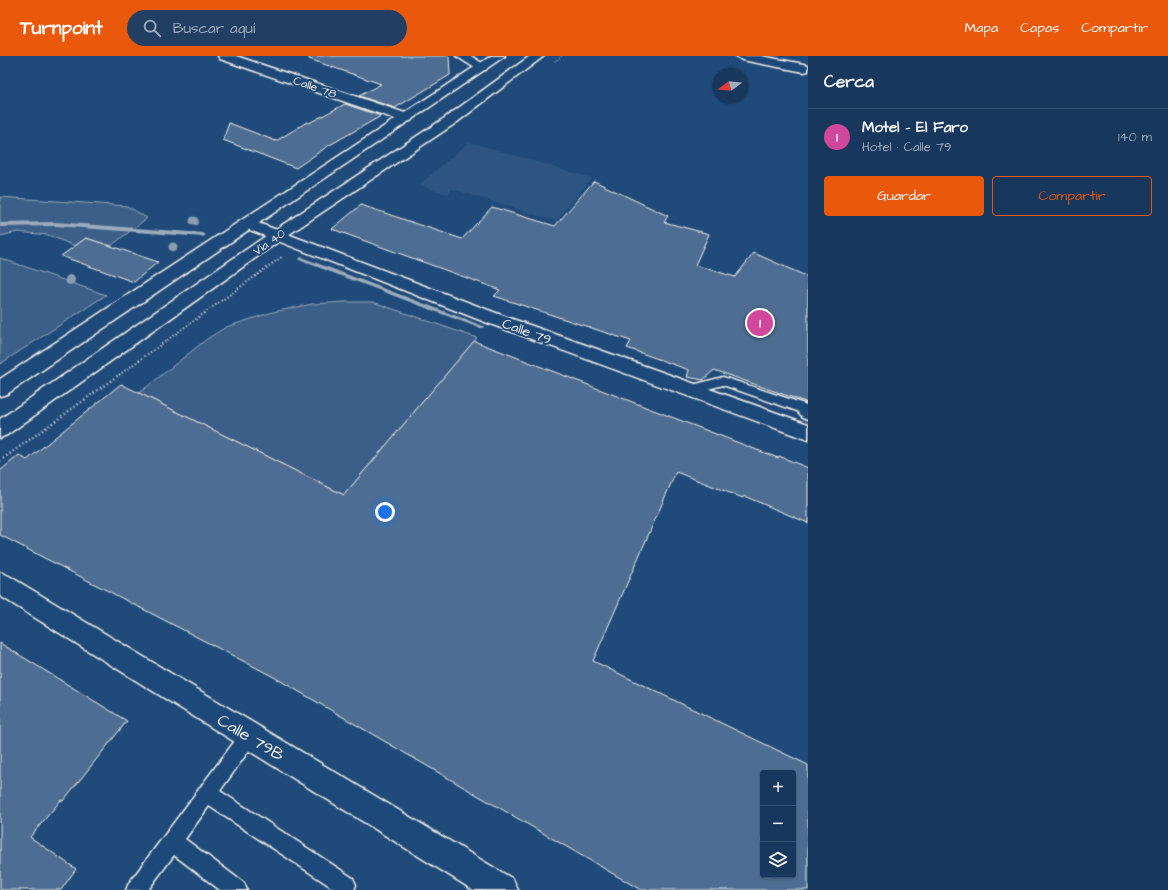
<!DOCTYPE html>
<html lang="es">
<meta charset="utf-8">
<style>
:root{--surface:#17385c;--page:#203f62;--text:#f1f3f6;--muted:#9eacbb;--line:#365272;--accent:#ea580c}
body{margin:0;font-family:"Architects Daughter",sans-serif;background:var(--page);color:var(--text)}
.controls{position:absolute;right:12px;bottom:12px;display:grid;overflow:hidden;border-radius:4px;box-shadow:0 1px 3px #0004}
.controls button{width:36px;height:36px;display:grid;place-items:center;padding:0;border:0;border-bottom:1px solid var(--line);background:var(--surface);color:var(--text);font:20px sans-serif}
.compass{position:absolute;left:712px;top:12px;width:36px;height:36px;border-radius:50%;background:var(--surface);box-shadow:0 1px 3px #0004;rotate:254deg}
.you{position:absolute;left:385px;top:456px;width:14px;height:14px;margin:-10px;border:3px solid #fff;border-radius:50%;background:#1a73e8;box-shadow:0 0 0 6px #1a73e833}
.badge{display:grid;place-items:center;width:26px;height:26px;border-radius:50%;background:var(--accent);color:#fff;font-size:13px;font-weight:700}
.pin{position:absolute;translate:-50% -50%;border:2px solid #fff;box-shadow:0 1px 4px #0006}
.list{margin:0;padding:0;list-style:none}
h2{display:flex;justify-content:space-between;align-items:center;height:52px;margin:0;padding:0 16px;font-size:17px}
h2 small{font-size:13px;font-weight:400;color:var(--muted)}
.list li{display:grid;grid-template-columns:26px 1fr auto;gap:12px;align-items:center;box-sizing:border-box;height:56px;padding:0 16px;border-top:1px solid var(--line)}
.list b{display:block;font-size:15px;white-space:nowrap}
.list p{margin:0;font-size:13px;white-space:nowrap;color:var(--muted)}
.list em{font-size:13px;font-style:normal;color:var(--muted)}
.actions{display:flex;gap:8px;padding:12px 16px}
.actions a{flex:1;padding:9px 0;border:1px solid var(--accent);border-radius:4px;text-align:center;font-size:14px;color:var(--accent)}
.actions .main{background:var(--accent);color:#fff}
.icon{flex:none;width:22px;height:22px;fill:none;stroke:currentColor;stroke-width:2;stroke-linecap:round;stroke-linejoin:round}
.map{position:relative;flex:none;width:808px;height:834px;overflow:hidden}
header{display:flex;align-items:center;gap:24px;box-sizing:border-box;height:56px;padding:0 20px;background:var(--accent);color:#fff}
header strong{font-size:19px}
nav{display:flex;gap:22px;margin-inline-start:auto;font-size:14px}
.search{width:280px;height:36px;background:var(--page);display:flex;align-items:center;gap:10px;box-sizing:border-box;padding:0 14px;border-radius:22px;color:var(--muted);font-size:15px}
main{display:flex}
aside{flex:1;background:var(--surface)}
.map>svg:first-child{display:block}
.built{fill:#2d5581}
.green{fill:#3a5f88;stroke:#97a8b8}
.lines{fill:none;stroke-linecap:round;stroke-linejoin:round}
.stream{fill:#9cacbb;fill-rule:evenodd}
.building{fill:#4d6e92;stroke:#f4f1e8;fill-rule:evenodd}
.lane-casing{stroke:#f4f1e8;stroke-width:3}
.street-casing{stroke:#f4f1e8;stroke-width:3}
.secondary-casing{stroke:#f4f1e8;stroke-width:3}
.highway-casing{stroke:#f4f1e8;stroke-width:3}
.path-far2{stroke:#f4f1e8;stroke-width:1.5;stroke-dasharray:0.5 2;stroke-linecap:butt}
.path-far1{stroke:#f4f1e8;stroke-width:2;stroke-dasharray:1 2.5;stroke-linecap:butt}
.path{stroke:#f4f1e8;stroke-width:2.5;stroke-dasharray:1 3;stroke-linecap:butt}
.lane{fill:#1f4a7a;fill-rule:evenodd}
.street{fill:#1f4a7a;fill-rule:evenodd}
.secondary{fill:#1f4a7a;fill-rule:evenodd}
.highway{fill:#1f4a7a;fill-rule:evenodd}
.tree{fill:#8a9eb1}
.labels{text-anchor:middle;stroke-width:4;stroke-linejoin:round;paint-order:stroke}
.far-street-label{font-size:12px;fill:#f4f1e8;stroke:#1f4a7a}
.street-label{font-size:14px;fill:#f4f1e8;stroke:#1f4a7a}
.near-street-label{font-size:17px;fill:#f4f1e8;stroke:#1f4a7a}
</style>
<header>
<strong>Turnpoint</strong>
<div class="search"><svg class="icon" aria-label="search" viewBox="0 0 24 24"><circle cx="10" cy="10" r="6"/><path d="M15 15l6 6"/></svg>Buscar aquí</div>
<nav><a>Mapa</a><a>Capas</a><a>Compartir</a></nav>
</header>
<main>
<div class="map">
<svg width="808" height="834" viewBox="0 0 808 834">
<rect width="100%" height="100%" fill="#1f4a7a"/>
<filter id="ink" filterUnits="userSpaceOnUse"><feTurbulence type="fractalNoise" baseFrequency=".025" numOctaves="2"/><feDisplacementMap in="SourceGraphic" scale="8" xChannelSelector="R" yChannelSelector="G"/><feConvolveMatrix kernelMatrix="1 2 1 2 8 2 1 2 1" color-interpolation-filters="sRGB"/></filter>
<g filter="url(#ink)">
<polygon class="built" points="469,86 592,122 556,165 452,133 448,138 419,129"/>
<g class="green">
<polygon points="0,141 127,150 147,162 111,190 86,182 75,190 48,179 18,176 0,180"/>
<polygon points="0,202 106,239 0,308"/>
<polygon points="344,246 373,246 477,282 344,439 139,337 207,283 226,271 273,256 312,248"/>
</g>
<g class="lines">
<g class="stream">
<polygon points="55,166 203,177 206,179 203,181 55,170 0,171 0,167"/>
<polygon points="301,201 483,270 484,271 483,272 479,272 299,204 298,203"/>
</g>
</g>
<g class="building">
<polygon points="309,0 449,0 450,19 395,52 359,40 381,28 309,3"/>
<polygon points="345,48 381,60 328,90 296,112 223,84 229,67 276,85 307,66 309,67"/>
<polygon points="594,125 668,160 664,166 709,178 695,209 735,221 754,197 808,221 808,347 714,314 703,324 687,321 689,314 627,292 631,285 494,240 500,234 332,173 361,149 462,183 492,151 555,170"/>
<polygon points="86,182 111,190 158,206 134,226 61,200"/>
<path d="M 474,285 L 778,402 L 779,400 L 808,412 L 808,467 L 744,440 L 743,442 L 676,416 L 593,605 L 808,709 L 808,834 L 641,834 L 272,620 L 0,479 L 0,415 L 19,399 L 27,404 L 121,328 L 344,439 ZM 763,717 L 793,717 L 793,819 L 763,819 Z"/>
<polygon points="0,587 127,665 63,745 61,744 30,781 76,813 61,834 0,834"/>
</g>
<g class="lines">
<defs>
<g id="lane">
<polygon points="723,321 807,349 808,363 803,361 797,355 723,329 690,338 685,337 684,334 685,331"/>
<polygon points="249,671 255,674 258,680 255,686 220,735 353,822 356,829 354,834 336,834 209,750 185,783 244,827 247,834 220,834 174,799 148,834 126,834 129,827 243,674"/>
</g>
<g id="street">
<polygon points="456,0 471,0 488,11 486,14 478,14"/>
<polygon points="736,0 761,0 804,8 808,9 808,15 804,16 742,4"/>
<polygon points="0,516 9,520 513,823 518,834 473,834 0,540"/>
</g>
<g id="secondary">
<polygon points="218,0 236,0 411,59 413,62 411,65 401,65 220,3"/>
<polygon points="248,163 504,260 808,368 808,384 490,268 242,171 240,168 242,165"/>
</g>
<g id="highway">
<polygon points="491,0 505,0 7,338 0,340 0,323"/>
<polygon points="530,0 544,0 456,67 285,181 7,379 0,382 0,363 273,175 446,61"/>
</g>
</defs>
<use href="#lane" class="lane-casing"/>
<use href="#street" class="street-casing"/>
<use href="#secondary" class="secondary-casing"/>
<use href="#highway" class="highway-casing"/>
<polyline class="path-far2" points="555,5 562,0"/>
<polyline class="path-far1" points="119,319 283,200"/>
<polyline class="path" points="0,405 120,318"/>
<use href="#lane" class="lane"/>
<use href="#street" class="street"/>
<use href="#secondary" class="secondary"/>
<use href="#highway" class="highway"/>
</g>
<g class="tree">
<circle cx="194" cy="165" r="4.5"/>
<circle cx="173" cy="191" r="4.5"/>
<circle cx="70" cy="224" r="5"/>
</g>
</g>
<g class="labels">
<g class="far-street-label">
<text transform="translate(315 31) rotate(19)" y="4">Calle 78</text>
<text transform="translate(269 186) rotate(-35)" y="4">Vía 40</text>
</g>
<g class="street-label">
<text transform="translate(527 275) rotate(20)" y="5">Calle 79</text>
</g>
<g class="near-street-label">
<text transform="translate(251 681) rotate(31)" y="6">Calle 79B</text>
</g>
</g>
</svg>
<div class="controls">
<button>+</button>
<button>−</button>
<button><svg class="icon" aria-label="layers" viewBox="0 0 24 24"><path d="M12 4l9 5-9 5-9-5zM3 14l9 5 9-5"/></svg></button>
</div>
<svg class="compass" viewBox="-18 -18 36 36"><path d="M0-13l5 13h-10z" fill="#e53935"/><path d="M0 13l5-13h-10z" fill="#9eacbb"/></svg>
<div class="you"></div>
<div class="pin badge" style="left:760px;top:267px;background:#d1479c">1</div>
</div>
<aside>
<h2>Cerca<small></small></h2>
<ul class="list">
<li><span class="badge" style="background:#d1479c">1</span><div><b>Motel - El Faro</b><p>Hotel · Calle 79</p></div><em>140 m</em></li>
</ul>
<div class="actions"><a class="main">Guardar</a><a>Compartir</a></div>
</aside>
</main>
